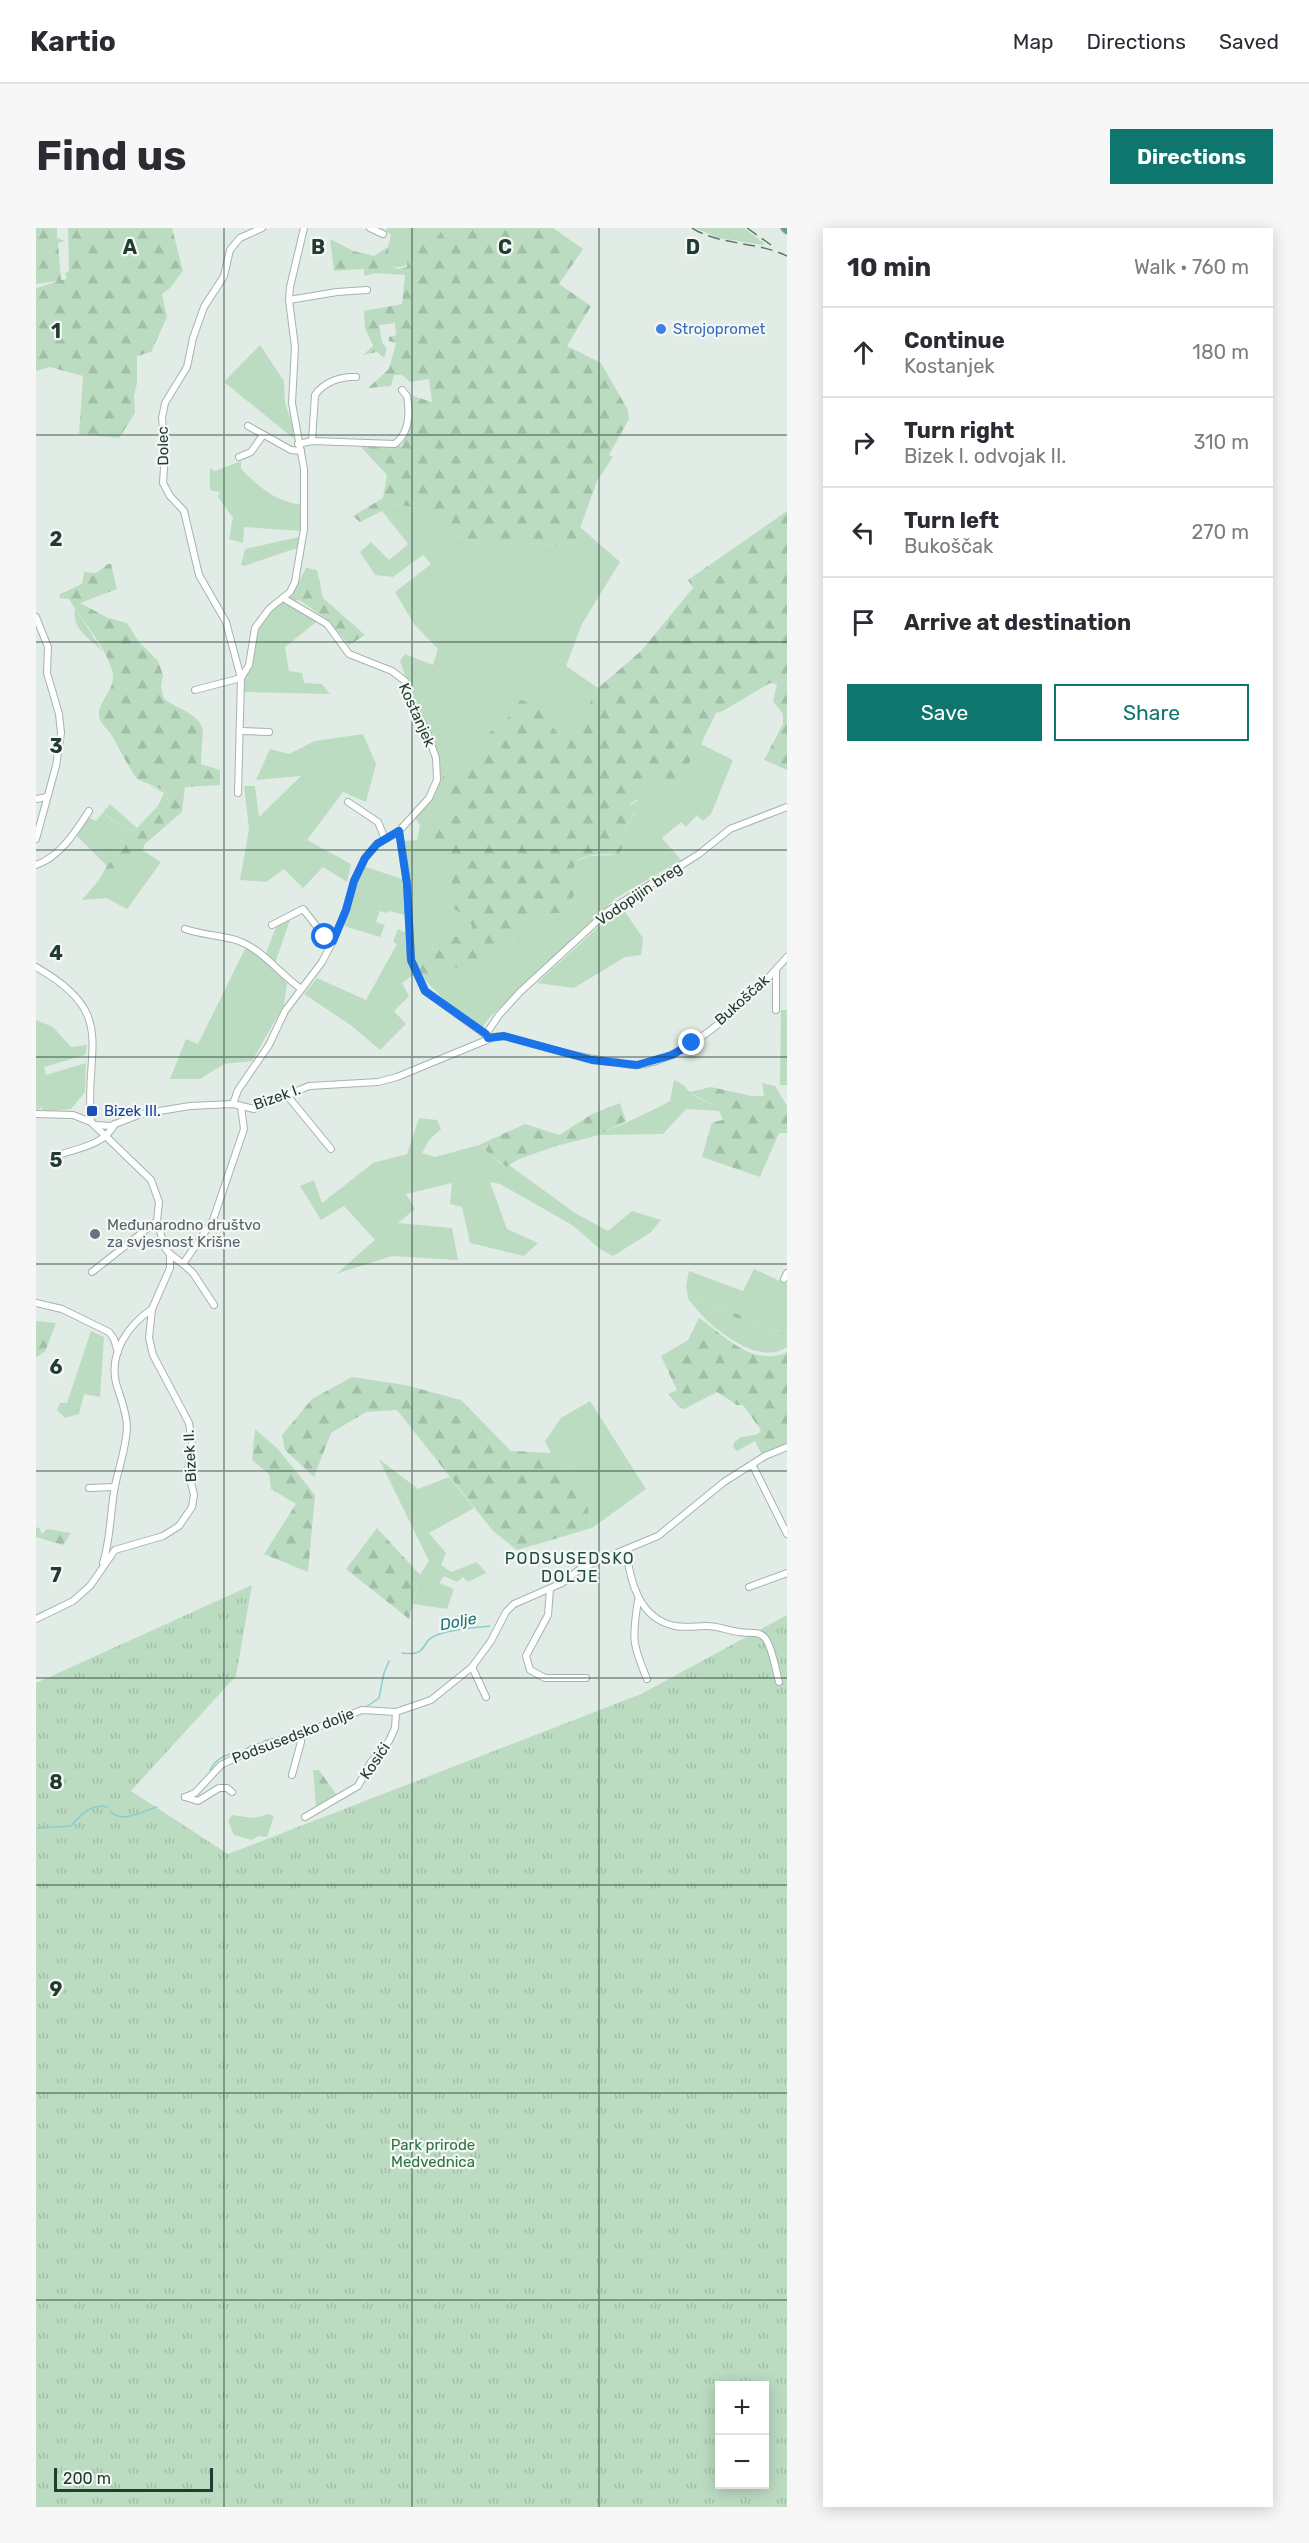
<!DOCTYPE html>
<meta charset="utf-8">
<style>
:root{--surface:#fff;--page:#f7f7f7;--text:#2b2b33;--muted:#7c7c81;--line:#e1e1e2;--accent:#0f766e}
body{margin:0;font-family:Rubik,sans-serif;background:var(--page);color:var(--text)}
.controls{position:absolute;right:18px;bottom:18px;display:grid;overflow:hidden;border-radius:0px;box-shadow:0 3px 15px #0003}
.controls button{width:54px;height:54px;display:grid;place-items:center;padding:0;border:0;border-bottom:2px solid var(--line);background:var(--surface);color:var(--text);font:30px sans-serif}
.scale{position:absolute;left:18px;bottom:15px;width:159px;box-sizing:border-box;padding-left:6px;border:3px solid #233c32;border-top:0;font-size:16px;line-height:21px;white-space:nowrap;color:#233c32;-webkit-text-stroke:4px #f3f8f5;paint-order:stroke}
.stop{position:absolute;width:18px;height:18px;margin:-14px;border:4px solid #1a73e8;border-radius:50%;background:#fff}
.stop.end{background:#1a73e8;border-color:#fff;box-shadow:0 2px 6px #0008}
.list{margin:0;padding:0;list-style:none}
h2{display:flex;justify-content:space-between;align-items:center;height:78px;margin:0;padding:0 24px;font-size:26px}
h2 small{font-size:20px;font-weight:400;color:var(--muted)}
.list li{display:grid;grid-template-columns:39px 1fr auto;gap:18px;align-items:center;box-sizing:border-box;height:90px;padding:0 24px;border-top:2px solid var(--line)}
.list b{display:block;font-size:22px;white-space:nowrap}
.list p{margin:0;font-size:20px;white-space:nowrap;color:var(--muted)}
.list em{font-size:20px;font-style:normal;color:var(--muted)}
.actions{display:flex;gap:12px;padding:18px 24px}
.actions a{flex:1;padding:14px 0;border:2px solid var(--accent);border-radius:0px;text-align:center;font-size:21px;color:var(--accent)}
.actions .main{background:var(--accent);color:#fff}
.icon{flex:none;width:33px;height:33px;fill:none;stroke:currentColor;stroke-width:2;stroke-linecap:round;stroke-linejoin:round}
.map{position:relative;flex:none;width:751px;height:2279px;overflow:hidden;border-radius:0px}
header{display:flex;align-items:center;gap:36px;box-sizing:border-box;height:84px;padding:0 30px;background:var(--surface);border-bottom:2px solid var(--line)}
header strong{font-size:28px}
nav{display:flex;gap:33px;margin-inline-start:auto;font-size:21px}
.intro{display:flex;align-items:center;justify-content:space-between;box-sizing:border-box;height:144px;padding:0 36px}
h1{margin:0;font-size:42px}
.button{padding:15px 27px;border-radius:0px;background:var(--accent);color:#fff;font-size:21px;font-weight:700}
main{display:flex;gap:36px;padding:0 36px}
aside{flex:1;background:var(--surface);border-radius:0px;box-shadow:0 3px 15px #0003}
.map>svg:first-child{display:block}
.grass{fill:#bcdcc1}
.forest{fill:url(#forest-firs)}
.park{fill:url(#park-tufts);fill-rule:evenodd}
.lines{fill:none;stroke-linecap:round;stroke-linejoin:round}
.stream{stroke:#8dccce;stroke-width:1.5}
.minor-casing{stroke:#a5b4ac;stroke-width:8}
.major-casing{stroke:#c1c8c6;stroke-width:10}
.minor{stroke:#fff;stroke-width:6}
.major{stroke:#699f8b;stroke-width:8}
.rail{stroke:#5e776d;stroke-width:1.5;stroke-dasharray:12 6;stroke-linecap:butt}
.route{stroke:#1a73e8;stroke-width:8}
.grid{fill:none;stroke:#233c32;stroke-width:1.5;stroke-opacity:0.55}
.shop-dot{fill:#3f7fe0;stroke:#f3f8f5;stroke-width:2}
.transit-dot{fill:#1a4fb4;stroke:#f3f8f5;stroke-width:2}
.worship-dot{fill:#6b7280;stroke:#f3f8f5;stroke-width:2}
.labels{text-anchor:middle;stroke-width:4.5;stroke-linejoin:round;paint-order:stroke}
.shop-label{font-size:15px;fill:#366cbe;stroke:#f3f8f5;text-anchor:start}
.street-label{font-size:15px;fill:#233c32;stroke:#f3f8f5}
.transit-label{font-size:15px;fill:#164399;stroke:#f3f8f5;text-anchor:start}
.worship-label{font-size:15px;fill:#5b616d;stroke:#f3f8f5;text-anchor:start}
.park-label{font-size:15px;fill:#2f7141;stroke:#f3f8f5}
.neighbourhood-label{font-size:16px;letter-spacing:1.5px;fill:#204d3d;stroke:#f3f8f5}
.water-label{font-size:16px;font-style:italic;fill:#207175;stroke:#f3f8f5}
.grid-label{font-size:20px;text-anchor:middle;font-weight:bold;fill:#233c32;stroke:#f3f8f5;stroke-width:4.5;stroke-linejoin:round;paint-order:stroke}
</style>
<header>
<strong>Kartio</strong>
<nav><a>Map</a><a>Directions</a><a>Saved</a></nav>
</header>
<div class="intro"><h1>Find us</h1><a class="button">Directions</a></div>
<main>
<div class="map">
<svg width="751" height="2279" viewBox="0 0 751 2279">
<defs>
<pattern id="forest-firs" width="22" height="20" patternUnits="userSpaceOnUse" patternTransform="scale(1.5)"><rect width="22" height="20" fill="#bcdcc1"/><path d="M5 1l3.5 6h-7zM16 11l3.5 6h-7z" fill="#a1bea6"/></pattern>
<pattern id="park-tufts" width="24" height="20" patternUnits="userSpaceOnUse" patternTransform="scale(1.5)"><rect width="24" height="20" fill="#bcdcc1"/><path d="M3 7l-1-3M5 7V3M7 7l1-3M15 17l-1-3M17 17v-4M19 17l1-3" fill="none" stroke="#a1bea6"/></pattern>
</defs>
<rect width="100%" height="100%" fill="#e2ece6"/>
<g class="grass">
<path d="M 351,0 L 434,0 C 423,5 407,7 397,14 C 382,25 375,44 354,38 L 352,19 L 355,7 L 350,3 Z"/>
<polygon points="659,0 708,0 728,15 727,17 683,10"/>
<polygon points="224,117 248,153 249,175 257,199 257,210 188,154"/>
<path d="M 205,233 L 205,241 C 226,261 237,272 266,277 L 265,303 L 208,299 L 207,315 L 193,311 L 197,290 L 182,269 L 184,262 L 182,264 L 174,262 L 174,240 L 179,243 Z"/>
<polygon points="360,276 385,281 419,308 465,320 499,315 532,320 538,317 544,299 584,334 546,396 530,438 562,460 547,487 527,511 501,481 484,472 475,487 454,504 428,541 421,541 413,537 405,552 402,526 379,476 364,433 369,426 397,437 402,421 378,396 359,364 395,336 387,327 357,349 339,347 324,324 335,314 353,332 372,316 346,283"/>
<polygon points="263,309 264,319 208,338 205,337 209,321"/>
<polygon points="247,372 283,392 249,419 253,443 266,445 268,455 286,456 294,466 208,464 209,451 214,442 219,413 225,395"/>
<path d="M 39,380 L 67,424 C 54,410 35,401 39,380 Z"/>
<polygon points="327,506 340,536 330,574 307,564 271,612 315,636 311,654 287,639 267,660 248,641 230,654 204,652 213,601 208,558 219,558 223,589 265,548 220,552 234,521 253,526 279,513"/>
<polygon points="665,516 697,532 675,586 667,593 661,587 650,599 645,594 626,610 645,632 580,670 454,789 446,800 418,782 388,751 394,750 405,731 442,735 448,724 458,720 475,723 479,703 485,693 498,688 530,684 544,654 537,647 539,634 553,628 582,627 585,607 599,585 594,577 601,573 616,553 636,563"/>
<polygon points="114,558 129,563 133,575 105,603 91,602 69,586 64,590 89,617 71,638 41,608 51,589 60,593 74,576 101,600 122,578 128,565"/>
<path d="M 397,567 L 417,580 L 422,632 L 409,676 L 430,688 L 437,698 L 435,706 C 413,710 392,713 378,733 L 375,653 L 368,613 L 381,612 L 384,598 L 378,587 Z"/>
<polygon points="106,622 125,634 91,681 70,670 46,672 62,653 77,658 99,637"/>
<polygon points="327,638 369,652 369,687 353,683 351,685 344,683 340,694 349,697 344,709 308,698 320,654"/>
<polygon points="587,681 607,710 605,727 589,729 538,760 501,755 570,692"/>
<polygon points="255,689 239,735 229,728 240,699"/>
<polygon points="362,701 371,705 377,747 366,755 373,768 358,783 370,796 344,822 316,798 268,766 281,750 330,772 361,716 357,714"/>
<polygon points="210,719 224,728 251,755 248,777 216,833 188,836 164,851 134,851 150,811 162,816"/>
<polygon points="745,782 751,782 751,857 744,857"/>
<polygon points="0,792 17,799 35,819 51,817 49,827 8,839 10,847 50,835 49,864 35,881 5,884 7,878 0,884"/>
<path d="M 638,852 C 649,855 652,865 662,870 C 671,874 677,876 684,883 L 650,881 L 627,906 L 563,907 C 587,895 611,886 634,873 Z"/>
<polygon points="383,890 401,892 405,901 393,912 386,925 399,929 443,917 469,939 473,937 539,985 572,1003 596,983 625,992 614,1005 577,1028 564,1021 536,997 464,956 454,954 471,1001 502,1015 488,1028 434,1015 426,979 414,976 416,955 370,966 379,981 362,995 416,1000 422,1032 356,1028 300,1046 339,1012 308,978 285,992 264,958 278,952 286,975 337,935 371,926"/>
<polygon points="718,1041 751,1056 751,1107 685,1079 652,1069 650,1058 653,1043 707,1063"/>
<path d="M 654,1073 C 688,1081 717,1100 751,1110 L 751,1119 C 721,1140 670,1096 654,1073 Z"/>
<polygon points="55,1103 68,1109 64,1169 48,1166 43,1186 29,1190 21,1182 24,1175 31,1175"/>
<polygon points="554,1173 610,1261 556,1300 547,1259 515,1225 509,1213 525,1190"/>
<polygon points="343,1231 382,1261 413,1249 438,1280 393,1305 410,1325 405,1337 415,1344 441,1334 450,1345 432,1354 427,1349 421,1354 408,1348 403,1355 418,1361 411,1381 377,1376 384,1347 393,1333"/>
<polygon points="233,1586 238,1588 231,1609 223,1608 216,1612 198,1607 192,1593 196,1587 218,1590"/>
</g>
<g class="forest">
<polygon points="0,0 21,0 21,10 29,13 22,15 25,52 31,51 29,45 33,43 32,0 136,0 147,43 133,61 126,66 131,89 115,124 101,128 101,155 98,168 99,185 83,210 43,206 47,148 14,139 0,143 0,60 23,53 0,56"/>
<polygon points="434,0 517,0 547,21 523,56 555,78 531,118 565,135 592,182 593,191 573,227 577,229 561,253 538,317 532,320 499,315 465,320 419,308 385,281 360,276 324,294 317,288 347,270 351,247 324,218 366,218 376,192 377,168 396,174 393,151 374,154 366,147 358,147 355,158 332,160 353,141 360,115 353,113 353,109 360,107 359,95 343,97 346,114 351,121 348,130 341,124 327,127 337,118 329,100 328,83 366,76 369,47 339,45 328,48 328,41 298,43 294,11 317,23 338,28 352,19 354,38 363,41 371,39 372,20 385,8 399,12 407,1"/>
<path d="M 751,283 L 751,542 L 728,532 L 747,496 L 747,486 L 737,473 L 741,456 L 734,455 L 687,483 L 680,485 L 665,516 L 636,563 L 616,553 L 610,566 L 594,576 L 599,584 L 585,607 L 589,615 L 582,627 C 566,626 553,625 539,634 L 537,647 L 544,654 L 530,684 L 498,688 L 485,693 L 479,703 L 475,723 L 458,720 L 449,724 L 442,735 L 430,744 L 405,732 L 394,750 L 388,751 L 378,733 C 392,713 413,710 435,706 L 436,698 L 430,688 L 409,676 L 422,632 L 396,608 L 416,580 L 397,567 L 413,537 L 421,541 L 428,541 L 454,504 L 475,487 L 484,472 C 503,474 515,499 527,511 L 547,487 L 562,460 L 605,423 L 657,360 L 652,352 Z"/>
<path d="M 72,336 L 75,336 L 81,361 L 44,375 L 72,390 L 91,395 L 103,414 L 122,433 L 127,447 L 125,458 L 128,471 C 141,481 168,487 167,506 C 166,516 165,526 165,536 L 184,542 L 184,557 L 149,559 L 146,584 L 109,616 L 99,637 L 77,659 L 62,653 L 71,638 L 89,617 L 64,591 L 68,586 L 91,602 L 105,603 L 133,575 L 129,563 L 101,551 C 91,537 85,523 76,508 C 73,502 65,497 63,489 C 63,488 63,481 64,480 C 68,467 81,458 76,442 C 68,416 47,394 33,371 L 23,370 L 24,366 L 46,356 L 48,344 L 60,345 Z"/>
<polygon points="270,340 281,342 287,370 329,407 313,417 291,391 263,372 252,375"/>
<path d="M 726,855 L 739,858 L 751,878 L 751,905 L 743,905 L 724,949 L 666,929 L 675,897 L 677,894 L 687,892 C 682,874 667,874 654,864 L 675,859 L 715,868 L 728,868 Z"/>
<polygon points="584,875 590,893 563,907 520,918 483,931 470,939 443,917 489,896 523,907 556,886"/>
<path d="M 652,1069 L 685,1079 L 751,1107 L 751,1110 C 717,1100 688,1081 654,1073 Z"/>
<path d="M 663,1090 C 689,1107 716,1140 751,1124 L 751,1216 L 726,1227 L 719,1213 L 701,1223 L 697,1219 L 698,1214 L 706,1209 L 722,1206 L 725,1202 L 707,1177 L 701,1177 L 681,1164 L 648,1181 L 644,1180 L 632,1166 L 641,1162 L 625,1128 L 652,1112 Z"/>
<polygon points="0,1093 20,1095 9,1124 0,1129"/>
<polygon points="316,1149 369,1157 425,1172 475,1223 515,1225 547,1259 556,1300 481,1322 457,1303 361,1182 330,1184 295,1205 278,1249 249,1222 246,1207 276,1171"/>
<polygon points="219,1201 241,1220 279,1267 272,1344 228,1326 260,1276 235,1261 233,1246 216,1232"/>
<polygon points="0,1299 3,1300 6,1306 11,1301 35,1305 27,1317 0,1309"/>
<polygon points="341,1300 384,1347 373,1391 310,1341"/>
<polygon points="277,1542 283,1542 302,1569 287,1577 280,1578"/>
</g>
<path class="park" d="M 216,1357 L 200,1448 L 95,1563 L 192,1626 L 605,1466 L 751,1387 L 751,2279 L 0,2279 L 0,1455 ZM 684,2158 L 728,2158 L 728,2256 L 684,2256 Z"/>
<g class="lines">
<g class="stream">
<polyline points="480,1379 487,1375"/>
<path d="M 366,1425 C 394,1429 383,1413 401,1407 C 417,1401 437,1400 454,1398"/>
<polyline points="330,1479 343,1470 348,1445 353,1433"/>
<polyline points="228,1513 244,1509"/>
<polyline points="209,1522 217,1516"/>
<path d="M 174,1542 C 181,1529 191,1526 205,1524"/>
<path d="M 74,1583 C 85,1596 107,1583 121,1579"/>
<path d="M 0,1600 L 35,1598 C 45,1586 56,1575 72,1579"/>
</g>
<defs>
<g id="minor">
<polyline points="334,0 347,6"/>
<polyline points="253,72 301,64 331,62"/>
<polyline points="212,198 255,222 265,223"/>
<path d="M 276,213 L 279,167 C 288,154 305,148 320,149"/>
<path d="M 262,216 L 276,213 L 359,216 C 373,205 374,185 371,168 L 366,162"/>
<polyline points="203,229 215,224 227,207"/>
<polyline points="0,389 12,419 11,445 23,486 25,505 20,538 0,611"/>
<polyline points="159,462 205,450 213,437 219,400 233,381 254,364 259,354 268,301 268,241 256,175 259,119 253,72 254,59 268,0"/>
<polyline points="205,503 233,504"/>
<polyline points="202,565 205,450 190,394 163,347 148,283 134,268 127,255 129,223 126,190 129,175 151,139 157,110 168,79 188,48 194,22 204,10 226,0"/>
<polyline points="0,571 11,569"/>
<polyline points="312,574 342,594 349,611"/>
<polyline points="363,603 371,655 375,732 389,763 450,807"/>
<path d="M 0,637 C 24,629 40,603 53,583"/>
<polyline points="236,697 267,681 289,709 297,713"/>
<path d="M 149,701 C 166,707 183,707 200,712 C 225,720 243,745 264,760"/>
<path d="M 0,739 C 83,786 48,818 55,894 L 115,952 L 123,974 L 121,993 L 129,1020 L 134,1026 L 134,1040 L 116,1081 L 113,1110 L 117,1127 L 153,1195 L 156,1215 L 152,1242 L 158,1267 L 156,1279 L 143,1298 L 127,1308 L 79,1322 L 54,1358 L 37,1373 L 0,1391"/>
<polyline points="740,782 740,743"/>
<polyline points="450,806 463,787 484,764 572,683 663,626 694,601 751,579"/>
<polyline points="250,866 295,921"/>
<polyline points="197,876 202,862 233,817 249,783 286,734 297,713 310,682 318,653 329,630 341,616 363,603 393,570 401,552 400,530 390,502 375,474 369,453 356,443 313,426 291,396 247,370"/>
<polyline points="0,886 37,887 55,894"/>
<path d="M 61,897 L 74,898 L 105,886 L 154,878 L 197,876 L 218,881 L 273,858 L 342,854 L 361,849 L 458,809 L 468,808 C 505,818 541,830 579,834 C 586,835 595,838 602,837 C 653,832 718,767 751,729"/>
<path d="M 26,926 C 47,919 68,916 79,896"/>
<polyline points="134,1026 147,1036 177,992 208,901 205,879"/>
<polyline points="147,1036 157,1045 178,1077"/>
<polyline points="56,1044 121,993"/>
<polyline points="748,1051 751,1045"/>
<polyline points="0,1075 26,1081 73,1104 78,1111 82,1124"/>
<polyline points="716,1236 751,1306"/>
<polyline points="53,1260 79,1259"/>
<path d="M 590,1322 C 594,1353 603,1391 639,1398 C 650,1400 660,1398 671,1398 C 682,1398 693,1403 703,1404 C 712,1406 723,1402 729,1410 C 736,1418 740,1443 743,1454"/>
<path d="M 67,1335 C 75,1310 74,1284 79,1258 C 83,1239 90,1220 91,1200 C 91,1184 84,1169 80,1155 C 73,1125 92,1097 116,1081"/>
<polyline points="713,1359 751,1345"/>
<polyline points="514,1361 512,1387 490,1428 494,1442 509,1450 550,1450"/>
<path d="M 602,1372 C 596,1411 596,1415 611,1451"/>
<polyline points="436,1439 450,1469"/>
<polyline points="256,1547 265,1514 265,1504"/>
<polyline points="149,1569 159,1565 185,1537 220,1520 244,1514 326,1482 360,1484 395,1472 436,1439 455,1413 470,1384 478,1376 526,1355 544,1341 564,1332 622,1308 688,1254 729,1228 751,1219"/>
<polyline points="149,1569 162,1573 183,1560 191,1560 196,1564"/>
<polyline points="269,1589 322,1558 335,1534 353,1513 359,1500 360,1484"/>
</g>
<polyline id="major" points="749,0 751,2"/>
</defs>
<use href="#minor" class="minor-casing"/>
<use href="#major" class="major-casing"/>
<use href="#minor" class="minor"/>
<use href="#major" class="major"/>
<g class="rail">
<path d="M 656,0 C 685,18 720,13 751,28"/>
<polyline points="711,0 735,17"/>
</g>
</g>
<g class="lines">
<polyline class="route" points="289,709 297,713 310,682 318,653 329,630 341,616 363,603 371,656 375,732 389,763 450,806 452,810 468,808 556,832 601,837 636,827 656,815"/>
</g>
<path class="grid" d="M 188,0 L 188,2279M 376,0 L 376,2279M 563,0 L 563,2279M 0,207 L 751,207M 0,414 L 751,414M 0,622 L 751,622M 0,829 L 751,829M 0,1036 L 751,1036M 0,1243 L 751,1243M 0,1450 L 751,1450M 0,1657 L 751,1657M 0,1865 L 751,1865M 0,2072 L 751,2072"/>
<circle class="shop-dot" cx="625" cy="101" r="6"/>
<rect class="transit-dot" x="50" y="877" width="12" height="12" rx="3"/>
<circle class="worship-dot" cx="59" cy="1006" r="6"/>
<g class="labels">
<g class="shop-label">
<text x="637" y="106">Strojopromet</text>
</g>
<g class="street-label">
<text transform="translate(127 218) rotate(-91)" y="5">Dolec</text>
<text transform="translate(381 487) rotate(66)" y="5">Kostanjek</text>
<text transform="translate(603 666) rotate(-34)" y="5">Vodopijin breg</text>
<text transform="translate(706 772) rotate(-42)" y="5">Bukoščak</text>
<text transform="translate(241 869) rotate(-20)" y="5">Bizek I.</text>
<text transform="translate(154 1228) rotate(-93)" y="5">Bizek II.</text>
<text transform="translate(257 1508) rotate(-21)" y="5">Podsusedsko dolje</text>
<text transform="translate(339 1533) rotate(-56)" y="5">Kosići</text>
</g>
<g class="transit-label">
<text x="68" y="888">Bizek III.</text>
</g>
<g class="worship-label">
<text x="71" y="1002">Međunarodno društvo<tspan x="71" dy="17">za svjesnost Krišne</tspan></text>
</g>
<g class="park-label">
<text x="397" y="1922">Park prirode<tspan x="397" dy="17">Medvednica</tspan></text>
</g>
<g class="neighbourhood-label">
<text x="534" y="1336">PODSUSEDSKO<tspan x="534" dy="18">DOLJE</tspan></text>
</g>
<g class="water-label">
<text transform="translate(422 1393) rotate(-11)" y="6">Dolje</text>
</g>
</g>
<g class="grid-label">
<text x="94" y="26">A</text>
<text x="282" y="26">B</text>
<text x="469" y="26">C</text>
<text x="657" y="26">D</text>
<text x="20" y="110">1</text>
<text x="20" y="318">2</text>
<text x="20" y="525">3</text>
<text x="20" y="732">4</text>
<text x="20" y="939">5</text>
<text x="20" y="1146">6</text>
<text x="20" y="1354">7</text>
<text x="20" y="1561">8</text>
<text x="20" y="1768">9</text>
</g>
</svg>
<div class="controls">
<button>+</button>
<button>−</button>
</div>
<div class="scale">200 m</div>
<div class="stop" style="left:289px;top:709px"></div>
<div class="stop end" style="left:656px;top:815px"></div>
</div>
<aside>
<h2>10 min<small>Walk · 760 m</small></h2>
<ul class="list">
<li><svg class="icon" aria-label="ahead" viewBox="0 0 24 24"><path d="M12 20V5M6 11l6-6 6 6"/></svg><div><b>Continue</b><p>Kostanjek</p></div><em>180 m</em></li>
<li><svg class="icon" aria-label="right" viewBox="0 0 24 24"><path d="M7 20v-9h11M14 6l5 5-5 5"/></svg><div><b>Turn right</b><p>Bizek I. odvojak II.</p></div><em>310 m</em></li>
<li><svg class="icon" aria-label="left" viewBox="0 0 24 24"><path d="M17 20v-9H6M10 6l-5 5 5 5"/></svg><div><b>Turn left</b><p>Bukoščak</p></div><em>270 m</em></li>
<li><svg class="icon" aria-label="arrive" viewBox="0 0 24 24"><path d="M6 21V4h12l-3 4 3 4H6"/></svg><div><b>Arrive at destination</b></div></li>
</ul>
<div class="actions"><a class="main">Save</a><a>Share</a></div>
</aside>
</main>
